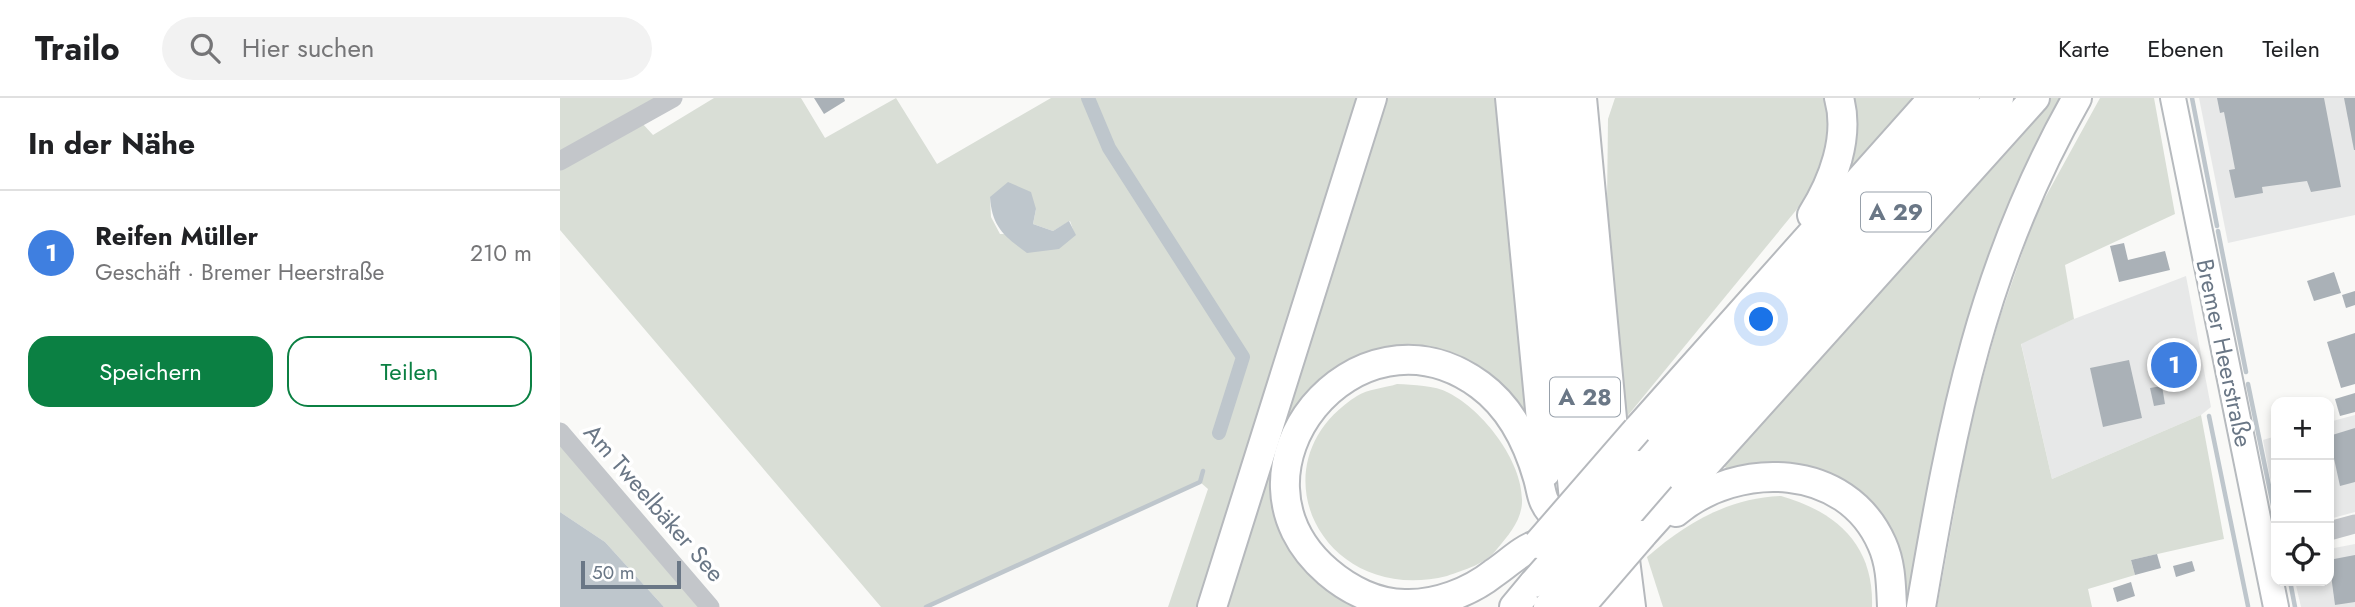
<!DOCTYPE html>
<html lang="de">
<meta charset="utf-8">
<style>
:root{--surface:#fff;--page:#f2f2f2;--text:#202124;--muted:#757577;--line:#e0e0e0;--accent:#0b8043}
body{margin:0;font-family:Jost,sans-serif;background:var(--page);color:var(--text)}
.controls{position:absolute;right:21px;bottom:21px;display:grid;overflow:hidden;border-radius:14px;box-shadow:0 4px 10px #0003}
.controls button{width:63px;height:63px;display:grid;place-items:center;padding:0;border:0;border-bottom:2px solid var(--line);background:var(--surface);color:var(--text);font:35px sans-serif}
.scale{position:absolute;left:21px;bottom:18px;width:100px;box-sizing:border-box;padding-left:7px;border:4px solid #6a7786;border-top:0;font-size:19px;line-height:24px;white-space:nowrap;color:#6a7786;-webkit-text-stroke:5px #fff;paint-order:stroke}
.you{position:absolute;left:1202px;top:222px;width:24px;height:24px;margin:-18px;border:5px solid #fff;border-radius:50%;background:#1a73e8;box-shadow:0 0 0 10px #1a73e833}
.badge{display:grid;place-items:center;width:46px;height:46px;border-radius:50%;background:var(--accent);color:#fff;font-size:23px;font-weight:700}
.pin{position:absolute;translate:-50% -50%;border:4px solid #fff;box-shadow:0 2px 7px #0006}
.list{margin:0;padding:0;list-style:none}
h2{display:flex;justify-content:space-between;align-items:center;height:91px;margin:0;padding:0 28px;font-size:30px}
h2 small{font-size:23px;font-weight:400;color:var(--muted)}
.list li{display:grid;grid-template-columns:46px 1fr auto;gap:21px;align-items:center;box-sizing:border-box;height:126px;padding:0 28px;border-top:2px solid var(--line)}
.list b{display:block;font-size:26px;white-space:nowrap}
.list p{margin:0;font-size:23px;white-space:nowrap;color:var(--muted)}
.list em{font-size:23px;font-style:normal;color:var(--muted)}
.actions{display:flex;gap:14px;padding:21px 28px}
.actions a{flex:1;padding:16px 0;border:2px solid var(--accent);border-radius:21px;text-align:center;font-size:24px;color:var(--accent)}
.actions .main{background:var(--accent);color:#fff}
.icon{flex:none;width:38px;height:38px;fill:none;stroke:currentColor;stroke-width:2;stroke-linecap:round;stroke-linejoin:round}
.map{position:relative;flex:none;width:1795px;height:509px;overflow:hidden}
header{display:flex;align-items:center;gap:42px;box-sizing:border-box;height:98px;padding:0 35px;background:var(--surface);border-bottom:2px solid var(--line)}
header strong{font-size:33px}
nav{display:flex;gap:38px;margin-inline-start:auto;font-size:24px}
.search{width:490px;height:63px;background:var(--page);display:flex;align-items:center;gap:18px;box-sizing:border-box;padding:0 24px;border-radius:38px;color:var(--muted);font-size:26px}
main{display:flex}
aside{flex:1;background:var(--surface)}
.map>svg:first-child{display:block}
.built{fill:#e7e8e8}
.green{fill:#d9ded6;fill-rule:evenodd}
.water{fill:#bec6cc}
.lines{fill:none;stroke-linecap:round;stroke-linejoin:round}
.stream{stroke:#bec6cc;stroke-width:4.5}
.canal{stroke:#bec6cc;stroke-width:14}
.building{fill:#aab1b7}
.major-casing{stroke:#b6babe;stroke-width:28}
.highway-casing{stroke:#b6b9bd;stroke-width:32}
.minor{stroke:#c3c6ca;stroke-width:19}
.major{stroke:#fff;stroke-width:24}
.highway{stroke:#fff;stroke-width:28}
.highway-bridge-casing{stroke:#b6b9bd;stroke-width:32;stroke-linecap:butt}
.highway-bridge{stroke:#fff;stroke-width:28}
.labels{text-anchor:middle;stroke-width:7;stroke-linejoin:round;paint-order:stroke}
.shield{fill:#fff;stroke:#97a0aa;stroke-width:2}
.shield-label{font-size:23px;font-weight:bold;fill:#6a7786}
.street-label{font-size:24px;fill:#6a7786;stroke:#fff}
</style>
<header>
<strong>Trailo</strong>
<div class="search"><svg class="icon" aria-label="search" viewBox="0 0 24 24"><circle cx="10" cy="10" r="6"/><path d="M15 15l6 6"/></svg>Hier suchen</div>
<nav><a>Karte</a><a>Ebenen</a><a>Teilen</a></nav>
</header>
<main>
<aside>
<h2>In der Nähe<small></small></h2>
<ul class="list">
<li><span class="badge" style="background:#3f7fe0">1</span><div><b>Reifen Müller</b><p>Geschäft · Bremer Heerstraße</p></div><em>210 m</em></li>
</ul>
<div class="actions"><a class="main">Speichern</a><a>Teilen</a></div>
</aside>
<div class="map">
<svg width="1795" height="509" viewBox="0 0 1795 509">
<rect width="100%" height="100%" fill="#f9f9f7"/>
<g class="built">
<polygon points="1639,0 1795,0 1795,117 1668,145"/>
<polygon points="1626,178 1651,309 1641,317 1492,381 1461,245 1514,221"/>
<polygon points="1795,317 1795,414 1769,421 1769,324"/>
<polygon points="1716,338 1716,411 1703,342"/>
<polygon points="1795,446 1795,509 1741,509 1735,483 1769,483 1769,451"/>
</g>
<g class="green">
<polygon points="0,0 104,0 0,59"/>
<path d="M 154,0 L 241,0 L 265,40 L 336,0 L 377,66 L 491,0 L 522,0 L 542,44 L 550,40 L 534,0 L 796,0 L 637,509 L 608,509 L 648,391 L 640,384 L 364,509 L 321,509 L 0,132 L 0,67 L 82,25 L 93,37 ZM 430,99 L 476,111 L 473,126 L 493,133 L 510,123 L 515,137 L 440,136 L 431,119 Z"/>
<polygon points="820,0 938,0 967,324 901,268 768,281 717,412 733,455 772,495 803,509 659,509"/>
<polygon points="1055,0 1263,0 1270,24 1256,88 1065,321 1047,106 1048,21"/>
<polygon points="1286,0 1355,0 1282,79"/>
<polygon points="1488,0 1510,0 1479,54 1352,509 1341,509 1314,417 1170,374 1159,363"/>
<polygon points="1540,0 1594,0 1615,116 1505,167 1514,221 1461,246 1492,381 1641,317 1664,441 1571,462 1575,477 1528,491 1532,509 1377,509 1410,327 1438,225 1475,118"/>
<path d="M 837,286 C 854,287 874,287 889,295 C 924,313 964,365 962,405 C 961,423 948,438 937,451 C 926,466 904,472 887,478 C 762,509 691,365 797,298 C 807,291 825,290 837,286 Z"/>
<polygon points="0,347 138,509 104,509 45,444 0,414"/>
<path d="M 1221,398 C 1277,414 1314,447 1312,509 L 1103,509 L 1087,459 C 1126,425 1169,400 1221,398 Z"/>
</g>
<g class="water">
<path d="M 448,84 L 471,94 L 476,111 L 473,126 L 493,133 L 509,123 L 516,137 L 499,151 L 467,155 C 444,138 432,129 430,99 Z"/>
<polygon points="0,414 45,444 104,509 0,509"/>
</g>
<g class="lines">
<g class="stream">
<polyline points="1632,0 1657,128"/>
<polyline points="1658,133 1686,274"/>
<polyline points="1688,286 1716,422"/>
<polyline points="1649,318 1688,508"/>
<polyline points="1730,483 1735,509"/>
<polyline points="366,509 640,384 643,373"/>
</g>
<polyline class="canal" points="528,0 549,50 683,259 659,335"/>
</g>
<g class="building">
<polygon points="254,0 284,0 285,3 264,16"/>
<polygon points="1657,0 1764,0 1781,89 1751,94 1747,83 1702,89 1703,95 1675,100 1669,72 1675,71 1664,14 1660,15"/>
<polygon points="1784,0 1795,0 1795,52 1794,52"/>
<polygon points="1564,145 1568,162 1605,153 1610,172 1559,184 1550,148"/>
<polygon points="1774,174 1781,195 1754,203 1747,183"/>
<polygon points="1795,193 1795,207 1786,210 1782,197"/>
<polygon points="1795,235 1795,286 1781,290 1767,244"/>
<polygon points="1622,249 1629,279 1607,284 1600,254"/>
<polygon points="1569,262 1582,320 1543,329 1530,270"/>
<polygon points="1602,288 1605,306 1594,308 1590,290"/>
<polygon points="1795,295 1795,314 1780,318 1775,301"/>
<polygon points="1795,330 1795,384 1780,388 1769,338"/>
<polygon points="1597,456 1601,470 1575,477 1571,462"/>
<polygon points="1795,457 1795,504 1775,507 1769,462"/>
<polygon points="1632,463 1635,473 1616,479 1613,468"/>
<polygon points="1571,484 1575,498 1557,504 1553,490"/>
</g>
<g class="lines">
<defs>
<polyline id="major" points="1613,0 1716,509"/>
<g id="highway">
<polyline points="950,0 986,374"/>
<polyline points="975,0 1016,423"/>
<polyline points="998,0 1022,279 1036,398"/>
<polyline points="1022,0 1057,374"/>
<path d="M 1252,117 C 1273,84 1290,39 1279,0"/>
<polyline points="1077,332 1373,0"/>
<polyline points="1078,367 1405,0"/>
<polyline points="1100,379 1439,0"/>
<path d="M 1116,414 C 1178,362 1286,364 1322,446 C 1331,466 1331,487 1332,509"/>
<polyline points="1082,437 1475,0"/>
<polyline points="1062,438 1071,509"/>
<path d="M 978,446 C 961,452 949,465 934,475 C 910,494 876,507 845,506 C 817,506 789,492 768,474 C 651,374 796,196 920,287 C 950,309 968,345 978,380 C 982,394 981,402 991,414"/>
<polyline points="1043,463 1048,509"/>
<polyline points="652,509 812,0"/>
<polyline points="954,509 974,485"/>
<path d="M 1361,509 C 1393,322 1422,167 1517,0"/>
</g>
</defs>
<use href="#major" class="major-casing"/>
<use href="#highway" class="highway-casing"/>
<g class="minor">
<polyline points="0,63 113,0"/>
<polyline points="0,334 150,509"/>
<polyline points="1769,433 1795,426"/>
</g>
<use href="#major" class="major"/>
<use href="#highway" class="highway"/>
<defs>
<g id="highway-bridge">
<polyline points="978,446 1077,332"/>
<polyline points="974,485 1078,367"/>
<polyline points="988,509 1100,379"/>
<polyline points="1020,509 1082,437"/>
</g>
</defs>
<use href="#highway-bridge" class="highway-bridge-casing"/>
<use href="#highway-bridge" class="highway-bridge"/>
</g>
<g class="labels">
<g class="shield">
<rect x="1301" y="94.5" width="70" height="39" rx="5"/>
<rect x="990" y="279.5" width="70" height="39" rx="5"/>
</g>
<g class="shield-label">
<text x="1336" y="122">A 29</text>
<text x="1025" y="307">A 28</text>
</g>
<g class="street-label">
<text transform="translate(1664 255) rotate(78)" y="8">Bremer Heerstraße</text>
<text transform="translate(94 405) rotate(49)" y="8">Am Tweelbäker See</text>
</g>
</g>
</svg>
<div class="controls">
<button>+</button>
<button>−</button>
<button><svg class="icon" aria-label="locate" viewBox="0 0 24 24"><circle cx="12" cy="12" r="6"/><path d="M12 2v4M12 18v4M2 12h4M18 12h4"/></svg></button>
</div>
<div class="scale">50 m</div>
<div class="you"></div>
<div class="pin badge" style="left:1614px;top:267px;background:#3f7fe0">1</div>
</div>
</main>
